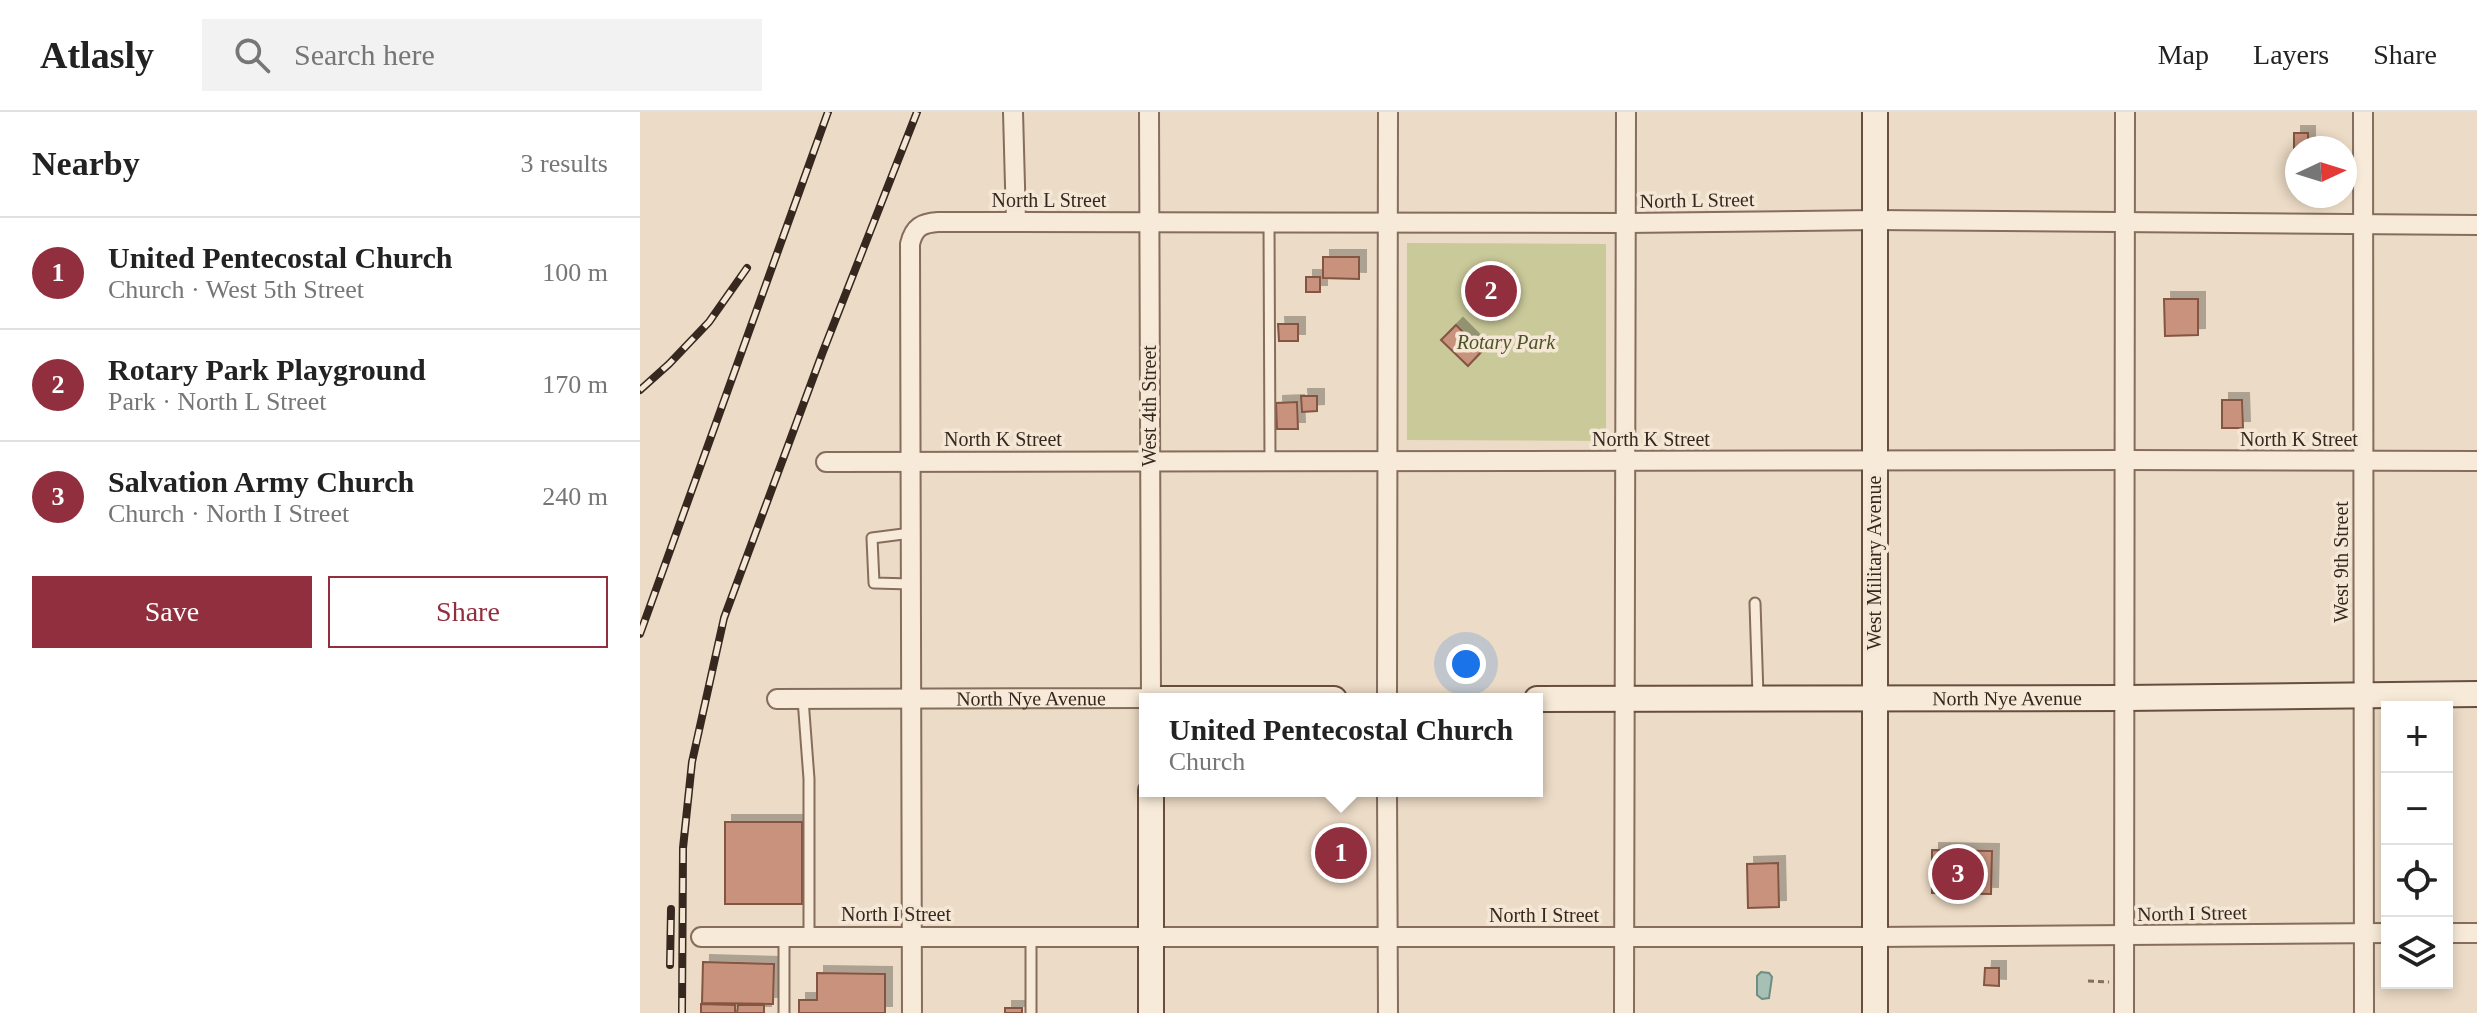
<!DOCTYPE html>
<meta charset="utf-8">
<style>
:root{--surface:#fff;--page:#f2f2f2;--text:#222;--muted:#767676;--line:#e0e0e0;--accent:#922f3e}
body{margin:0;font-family:"Times New Roman",serif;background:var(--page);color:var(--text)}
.controls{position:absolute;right:24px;bottom:24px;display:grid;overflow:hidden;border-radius:0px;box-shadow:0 4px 12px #0003}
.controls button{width:72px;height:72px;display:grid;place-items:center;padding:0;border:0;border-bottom:2px solid var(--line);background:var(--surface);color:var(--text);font:40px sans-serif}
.compass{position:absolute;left:1645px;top:24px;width:72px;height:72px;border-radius:50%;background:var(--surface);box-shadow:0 4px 12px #0003;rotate:86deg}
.you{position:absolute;left:826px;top:552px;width:28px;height:28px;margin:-20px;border:6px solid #fff;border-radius:50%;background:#1a73e8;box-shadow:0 0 0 12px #1a73e833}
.badge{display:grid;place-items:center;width:52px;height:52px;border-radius:50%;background:var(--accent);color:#fff;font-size:26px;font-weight:700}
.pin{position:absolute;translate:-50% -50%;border:4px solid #fff;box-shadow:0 2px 8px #0006}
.popup{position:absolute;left:499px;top:581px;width:404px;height:104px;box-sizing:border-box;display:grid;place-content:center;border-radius:0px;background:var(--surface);filter:drop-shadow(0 2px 6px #0005);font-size:26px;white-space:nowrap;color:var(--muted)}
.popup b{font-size:30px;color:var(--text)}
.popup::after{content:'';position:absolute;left:50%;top:100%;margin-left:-16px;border:16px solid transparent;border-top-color:var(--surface)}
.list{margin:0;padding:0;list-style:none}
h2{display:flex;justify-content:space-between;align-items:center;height:104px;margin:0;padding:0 32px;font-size:34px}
h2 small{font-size:26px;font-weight:400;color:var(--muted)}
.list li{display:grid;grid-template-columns:52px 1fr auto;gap:24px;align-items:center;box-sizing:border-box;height:112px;padding:0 32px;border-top:2px solid var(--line)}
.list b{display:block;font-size:30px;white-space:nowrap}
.list p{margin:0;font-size:26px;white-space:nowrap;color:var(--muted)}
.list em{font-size:26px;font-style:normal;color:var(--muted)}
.actions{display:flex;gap:16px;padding:24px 32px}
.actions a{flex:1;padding:18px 0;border:2px solid var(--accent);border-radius:0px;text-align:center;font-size:28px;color:var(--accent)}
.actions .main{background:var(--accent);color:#fff}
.icon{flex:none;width:44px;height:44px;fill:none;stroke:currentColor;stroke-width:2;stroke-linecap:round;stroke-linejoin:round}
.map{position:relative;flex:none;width:1837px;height:901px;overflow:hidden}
header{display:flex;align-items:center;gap:48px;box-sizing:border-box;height:112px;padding:0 40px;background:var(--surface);border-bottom:2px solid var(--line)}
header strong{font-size:38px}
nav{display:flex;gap:44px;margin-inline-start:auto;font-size:28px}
.search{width:560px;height:72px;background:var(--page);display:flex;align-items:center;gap:20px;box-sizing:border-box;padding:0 28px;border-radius:0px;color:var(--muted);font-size:30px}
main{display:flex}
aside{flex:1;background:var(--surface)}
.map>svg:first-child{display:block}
.green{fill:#cac99a}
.water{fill:#a7c0b5;stroke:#6e8e81;stroke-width:2}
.building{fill:#c8927d;stroke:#845443;stroke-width:2;filter:url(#shadow)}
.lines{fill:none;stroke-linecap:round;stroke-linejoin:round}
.lane-casing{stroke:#866d5c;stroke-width:13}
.street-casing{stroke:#866d5c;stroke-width:22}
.secondary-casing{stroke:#684e3f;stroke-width:28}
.path{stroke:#866d5c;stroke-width:3;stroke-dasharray:6 4;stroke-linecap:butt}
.lane{stroke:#f7ead8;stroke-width:9}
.street{stroke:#f7ead8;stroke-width:18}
.secondary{stroke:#f7ead8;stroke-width:24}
.rail-casing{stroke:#37281f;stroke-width:8}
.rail{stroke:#f4e7d5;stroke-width:5;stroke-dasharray:15;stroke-linecap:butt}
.labels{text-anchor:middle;stroke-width:7;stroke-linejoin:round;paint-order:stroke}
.street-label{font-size:20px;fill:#37281f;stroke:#f4e7d5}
.park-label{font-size:20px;font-style:italic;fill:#4e5327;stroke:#f4e7d5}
</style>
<header>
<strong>Atlasly</strong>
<div class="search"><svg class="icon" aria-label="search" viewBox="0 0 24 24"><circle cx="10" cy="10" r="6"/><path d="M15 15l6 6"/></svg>Search here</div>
<nav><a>Map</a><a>Layers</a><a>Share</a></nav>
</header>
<main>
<aside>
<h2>Nearby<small>3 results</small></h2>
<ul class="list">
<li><span class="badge">1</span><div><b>United Pentecostal Church</b><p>Church · West 5th Street</p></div><em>100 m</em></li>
<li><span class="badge">2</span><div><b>Rotary Park Playground</b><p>Park · North L Street</p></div><em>170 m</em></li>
<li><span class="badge">3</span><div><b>Salvation Army Church</b><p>Church · North I Street</p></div><em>240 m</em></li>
</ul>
<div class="actions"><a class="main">Save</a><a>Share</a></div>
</aside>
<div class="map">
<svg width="1837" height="901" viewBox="0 0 1837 901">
<defs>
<filter id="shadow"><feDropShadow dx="7" dy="-7" stdDeviation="0" flood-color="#0004"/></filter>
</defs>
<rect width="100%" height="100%" fill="#ecdbc6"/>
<polygon class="green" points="767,131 966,132 966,329 767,328"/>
<polygon class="water" points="1121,860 1129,861 1132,865 1129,886 1122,887 1117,883 1117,864"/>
<g class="building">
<rect x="1654" y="21" width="14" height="15"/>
<polygon points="683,145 719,145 719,167 683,166"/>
<rect x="666" y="165" width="14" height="15"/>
<polygon points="1524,187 1558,187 1558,223 1525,224"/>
<polygon points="638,212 658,212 658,229 639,229"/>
<polygon points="816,213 842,239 828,254 801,228"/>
<polygon points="661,284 677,284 677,299 662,300"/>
<polygon points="1582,288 1602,288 1603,316 1582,316"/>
<polygon points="657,290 658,317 637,317 636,291"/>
<rect x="85" y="710" width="77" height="82"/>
<polygon points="1292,738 1352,739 1351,782 1292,781"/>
<polygon points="1138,751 1139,795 1108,796 1107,752"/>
<polygon points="63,850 134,852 133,892 62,891"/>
<polygon points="1345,856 1359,856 1359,874 1344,873"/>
<polygon points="177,861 245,862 245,901 159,901 159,888 177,888"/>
<polygon points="61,892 95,893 95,901 61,901"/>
<polygon points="98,893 124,893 124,901 97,901"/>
<rect x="365" y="896" width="17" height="5"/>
</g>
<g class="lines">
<defs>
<g id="lane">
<polyline points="629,110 630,348"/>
<polyline points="271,421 232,426 234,471 271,472"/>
<polyline points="1115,491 1118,584"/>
<polyline points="163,587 169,667 169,825"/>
<polyline points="144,901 144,825"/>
<polyline points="391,901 391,825"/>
</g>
<g id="street">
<polyline points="373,0 376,110"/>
<polyline points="1723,0 1724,901"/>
<polyline points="186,350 1484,348 1837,349"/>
<path id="s1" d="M 137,587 L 511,586 L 509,0"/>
<polyline points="747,587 748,0"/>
<polyline points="747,679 748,901"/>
<polyline points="1807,821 1837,821"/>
<polyline points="61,825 1235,825 1747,821"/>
<path d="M 272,901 L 270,132 C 274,115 282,111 298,110 L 986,111 L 1235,108 L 1837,113"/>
<polyline points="984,901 986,0"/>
<polyline points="1484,901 1485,0"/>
</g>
<g id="secondary">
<polyline points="1235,0 1235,901"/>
<polyline points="511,587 694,587"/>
<path id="s2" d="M 897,587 L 1484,586 L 1837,582"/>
<polyline points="511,679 511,901"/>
</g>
</defs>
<use href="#lane" class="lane-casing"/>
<use href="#street" class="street-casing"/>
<use href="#secondary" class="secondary-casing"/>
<polyline class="path" points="1448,869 1469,870"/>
<use href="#lane" class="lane"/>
<use href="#street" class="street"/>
<use href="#secondary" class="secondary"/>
<defs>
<g id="rail">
<polyline points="0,278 29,252 69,210 107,156"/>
<polyline points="0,522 188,0"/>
<polyline points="30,853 31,797"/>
<polyline points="42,901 43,736 52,650 84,506 182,242 277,0"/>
</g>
</defs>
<use href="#rail" class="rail-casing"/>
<use href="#rail" class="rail"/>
</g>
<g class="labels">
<g class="street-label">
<text x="409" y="95">North L Street</text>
<text transform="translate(1057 88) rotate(-1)" y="7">North L Street</text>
<text transform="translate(509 294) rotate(-90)" y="7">West 4th Street</text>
<text x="363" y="334">North K Street</text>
<text x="1011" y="334">North K Street</text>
<text x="1659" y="334">North K Street</text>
<text transform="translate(1701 450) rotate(-90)" y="7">West 9th Street</text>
<text transform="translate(1234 451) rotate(-90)" y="7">West Military Avenue</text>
<text dy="7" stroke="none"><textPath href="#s1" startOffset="254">North Nye Avenue</textPath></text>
<text dy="7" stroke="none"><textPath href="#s2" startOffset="470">North Nye Avenue</textPath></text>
<text transform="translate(1552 801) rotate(-1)" y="7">North I Street</text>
<text x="256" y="809">North I Street</text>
<text x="904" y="810">North I Street</text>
</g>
<g class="park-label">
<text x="866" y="237">Rotary Park</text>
</g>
</g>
</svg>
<div class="controls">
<button>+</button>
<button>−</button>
<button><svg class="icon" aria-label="locate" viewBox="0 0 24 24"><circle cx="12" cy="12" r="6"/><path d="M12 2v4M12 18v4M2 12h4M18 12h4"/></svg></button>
<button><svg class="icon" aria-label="layers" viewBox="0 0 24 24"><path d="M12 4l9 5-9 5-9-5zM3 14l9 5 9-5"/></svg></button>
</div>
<svg class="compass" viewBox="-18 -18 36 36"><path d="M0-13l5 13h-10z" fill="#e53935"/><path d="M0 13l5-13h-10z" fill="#767676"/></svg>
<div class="you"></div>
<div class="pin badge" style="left:701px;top:741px">1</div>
<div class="popup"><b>United Pentecostal Church</b>Church</div>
<div class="pin badge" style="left:851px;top:179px">2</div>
<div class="pin badge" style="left:1318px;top:762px">3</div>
</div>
</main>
